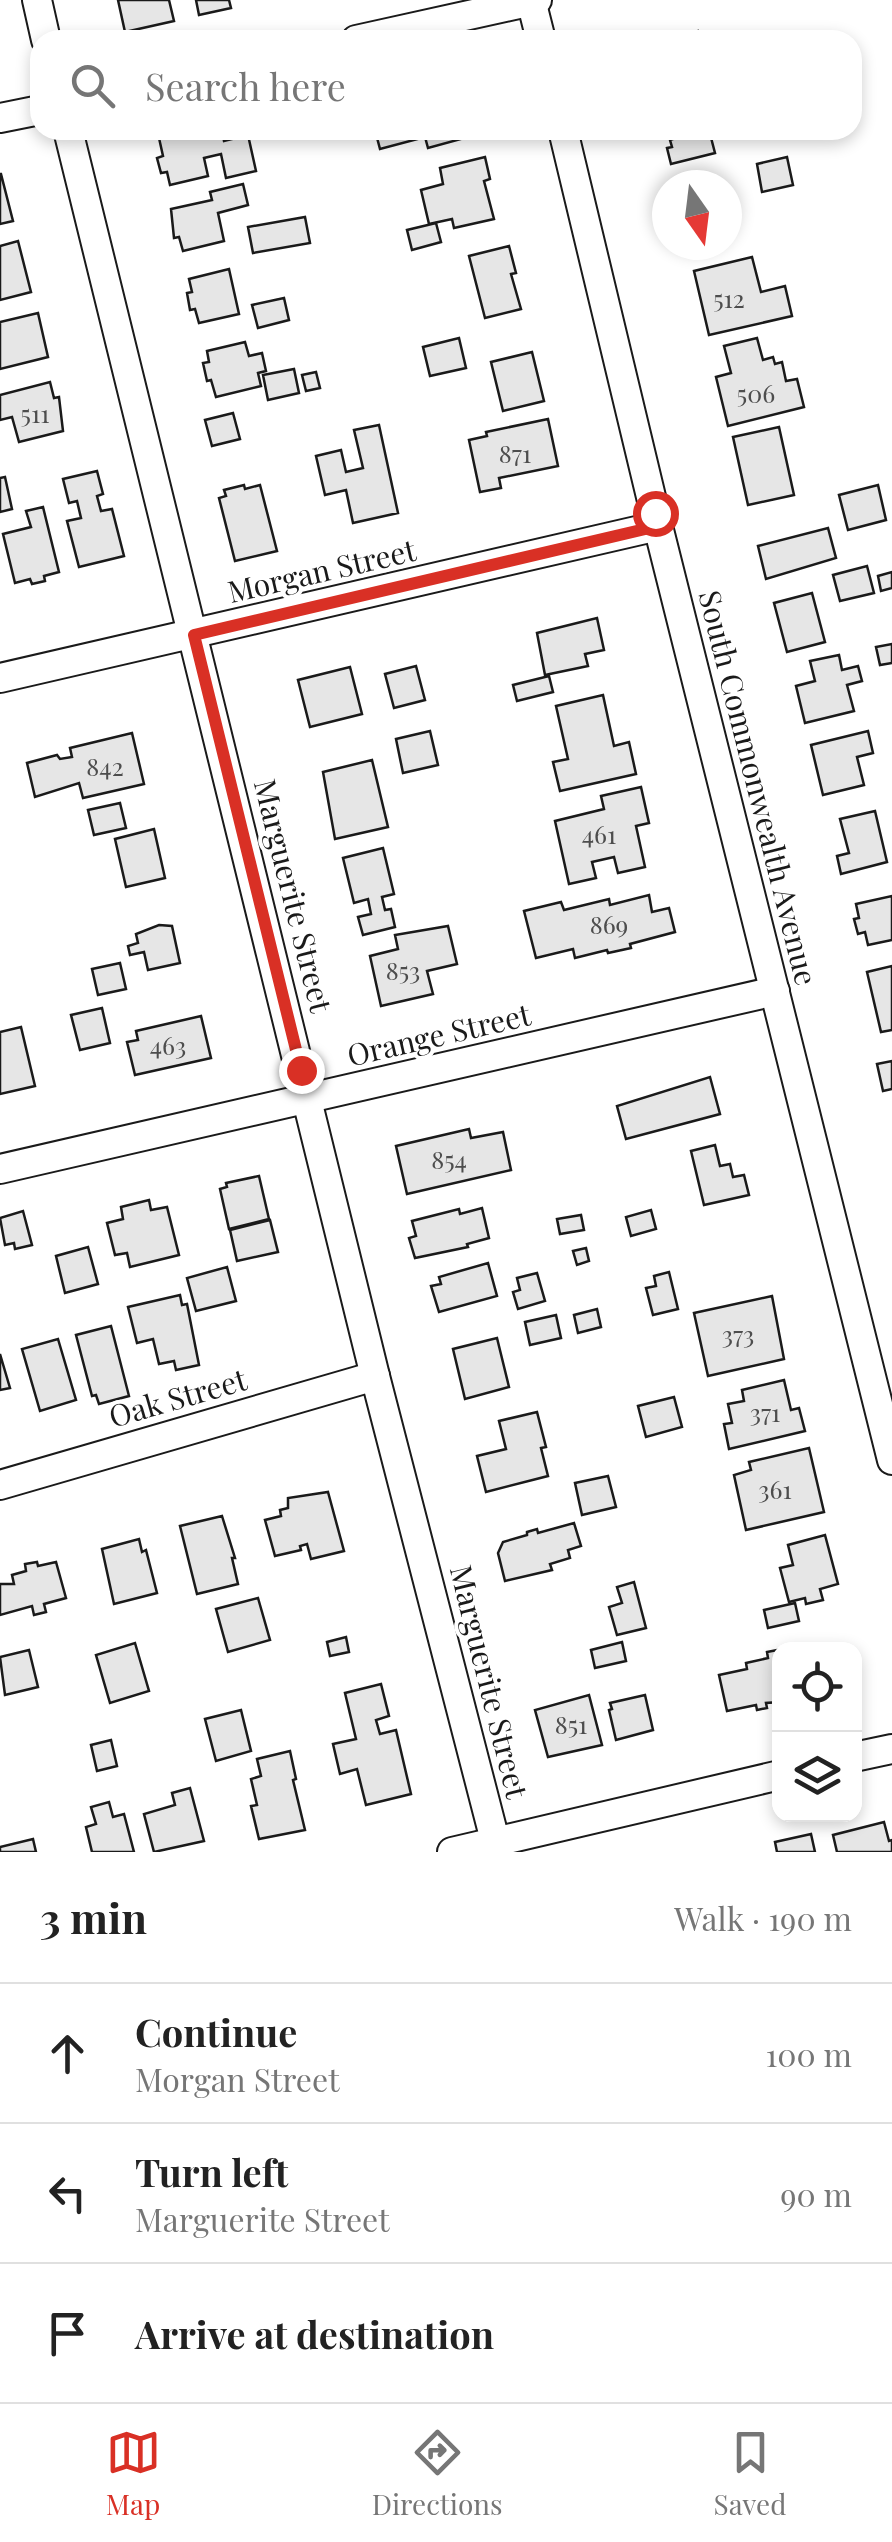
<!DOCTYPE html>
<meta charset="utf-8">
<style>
:root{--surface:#fff;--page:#f6f6f6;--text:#222;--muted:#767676;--line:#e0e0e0;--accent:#d93025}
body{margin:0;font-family:"Playfair Display",serif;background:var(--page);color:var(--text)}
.controls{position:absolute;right:30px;bottom:30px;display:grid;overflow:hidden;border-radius:20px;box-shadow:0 5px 15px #0003}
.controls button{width:90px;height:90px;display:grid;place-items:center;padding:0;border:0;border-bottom:2px solid var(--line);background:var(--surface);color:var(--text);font:50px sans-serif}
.compass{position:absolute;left:652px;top:170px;width:90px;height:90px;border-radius:50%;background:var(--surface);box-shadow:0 5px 15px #0003;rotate:166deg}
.stop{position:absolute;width:30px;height:30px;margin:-22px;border:8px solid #d93025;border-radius:50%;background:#fff}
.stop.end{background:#d93025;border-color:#fff;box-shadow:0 2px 10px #0008}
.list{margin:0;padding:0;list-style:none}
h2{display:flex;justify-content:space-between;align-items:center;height:130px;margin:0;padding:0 40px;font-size:42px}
h2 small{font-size:32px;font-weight:400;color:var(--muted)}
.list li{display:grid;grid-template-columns:65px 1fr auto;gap:30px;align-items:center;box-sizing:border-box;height:140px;padding:0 40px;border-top:2px solid var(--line)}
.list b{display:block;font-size:38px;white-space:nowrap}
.list p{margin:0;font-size:32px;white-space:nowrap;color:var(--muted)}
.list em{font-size:32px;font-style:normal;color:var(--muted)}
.icon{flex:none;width:55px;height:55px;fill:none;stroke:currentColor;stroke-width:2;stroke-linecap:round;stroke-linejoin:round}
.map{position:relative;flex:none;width:892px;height:1852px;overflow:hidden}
.search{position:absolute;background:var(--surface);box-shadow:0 5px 15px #0003;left:30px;right:30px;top:30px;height:110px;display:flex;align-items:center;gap:25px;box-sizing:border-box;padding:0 35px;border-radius:30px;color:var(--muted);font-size:38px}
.sheet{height:550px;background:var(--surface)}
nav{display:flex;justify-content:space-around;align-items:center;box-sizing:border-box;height:140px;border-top:2px solid var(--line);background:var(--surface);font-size:28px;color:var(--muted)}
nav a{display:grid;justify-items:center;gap:5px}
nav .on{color:var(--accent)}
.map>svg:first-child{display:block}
.building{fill:#e6e6e6;stroke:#1a1a1a;stroke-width:2.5}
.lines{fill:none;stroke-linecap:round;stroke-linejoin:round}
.minor-casing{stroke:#1a1a1a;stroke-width:32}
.minor{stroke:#fff;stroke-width:28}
.route{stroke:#d93025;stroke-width:12}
.labels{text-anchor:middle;stroke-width:8;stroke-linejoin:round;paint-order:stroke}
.number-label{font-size:25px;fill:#4d4d4d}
.street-label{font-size:30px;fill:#1a1a1a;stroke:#fff}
</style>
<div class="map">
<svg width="892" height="1852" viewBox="0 0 892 1852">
<rect width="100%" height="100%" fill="#fff"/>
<g class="building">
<polygon points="118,0 169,0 174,21 125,32"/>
<polygon points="196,0 229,0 231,8 199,15"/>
<polygon points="698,31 700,40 659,40"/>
<polygon points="222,130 224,141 248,135 256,171 226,178 221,154 204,158 208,176 170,185 167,172 161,173 157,158 163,156 159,138 191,130"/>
<polygon points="375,130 482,130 483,133 428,148 425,137 380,149"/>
<polygon points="674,130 709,130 715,153 671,164 667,148 672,147 670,140 676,138"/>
<polygon points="485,157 490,179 484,181 494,219 454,228 452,219 429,224 421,190 443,184 440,168"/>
<polygon points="787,157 793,185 762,192 757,164"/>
<polygon points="1,174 13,221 0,224 0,174"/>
<polygon points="243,184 248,205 218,213 224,241 183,251 179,237 174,238 171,209 212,200 210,192"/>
<polygon points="305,217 310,243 253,253 248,227"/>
<polygon points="436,223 441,242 412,250 407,230"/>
<polygon points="18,241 31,292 0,300 0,246"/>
<polygon points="509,246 516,273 511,274 521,309 485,318 469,256"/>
<polygon points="752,257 761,292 785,286 792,316 709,335 694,271"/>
<polygon points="229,269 239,314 199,323 195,309 190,310 187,293 192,292 189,279"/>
<polygon points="284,298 289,320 258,328 252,305"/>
<polygon points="38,313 48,357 0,369 0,322"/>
<polygon points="459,338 466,368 430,376 423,347"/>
<polygon points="757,338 763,360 773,357 775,364 782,362 786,381 797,379 804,407 728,426 716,377 731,373 724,346"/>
<polygon points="245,342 249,356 262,353 266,371 258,373 261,386 216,397 211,380 207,381 203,363 209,362 207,351"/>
<polygon points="532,352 544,401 503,411 491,362"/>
<polygon points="294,369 299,393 268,400 263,375"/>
<polygon points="316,372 320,388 306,391 302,375"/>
<polygon points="50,382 54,398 59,397 63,431 19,442 12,417 0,420 0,395"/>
<polygon points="233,413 240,439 212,446 205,420"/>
<polygon points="548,419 558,466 499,478 501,488 480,492 469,440 487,436 486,432"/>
<polygon points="379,425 398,513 353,523 346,490 325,495 316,456 341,450 346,472 363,468 354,430"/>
<polygon points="779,427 794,495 748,505 733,437"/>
<polygon points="97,471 103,494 97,496 101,511 112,509 124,556 79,567 67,521 81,518 77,501 69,503 63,479"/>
<polygon points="5,477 12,509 0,512 0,478"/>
<polygon points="244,485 245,489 260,485 277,551 235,561 219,498 226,496 224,490"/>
<polygon points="878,485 886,520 848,530 839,495"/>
<polygon points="43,507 59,572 44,576 45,581 32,584 30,579 15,583 3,534 31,527 26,511"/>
<polygon points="828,528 836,558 766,579 758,546"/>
<polygon points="867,566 874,593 840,601 833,575"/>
<polygon points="892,572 892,588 881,591 878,576"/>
<polygon points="812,593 825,642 787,652 774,603"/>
<polygon points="597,618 604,650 585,654 588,666 545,675 537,633"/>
<polygon points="892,644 892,663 880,665 876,647"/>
<polygon points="839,655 842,670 858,666 862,681 847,685 854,711 805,723 796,686 815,681 810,661"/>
<polygon points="416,666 425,700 394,708 385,674"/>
<polygon points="350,667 362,714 310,727 298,680"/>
<polygon points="549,676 553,692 517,701 513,685"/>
<polygon points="603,695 614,746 629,742 636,774 560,791 553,762 568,759 556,706"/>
<polygon points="430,731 438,765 403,773 396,739"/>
<polygon points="868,731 873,753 857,757 864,785 823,795 811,745"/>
<polygon points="132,733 144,784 83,798 79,783 35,797 27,763 57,755 60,759 72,757 70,748"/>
<polygon points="372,760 388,827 335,839 323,772"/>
<polygon points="641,787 649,823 636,826 645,867 618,873 614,857 592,862 596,878 569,884 555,821 604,809 601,796"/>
<polygon points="120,803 126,828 94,835 88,810"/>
<polygon points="875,811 887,862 841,874 837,856 849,853 840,819"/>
<polygon points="154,829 165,878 126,887 115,839"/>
<polygon points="383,848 394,894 382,897 385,910 391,909 395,927 363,935 358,917 371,914 368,899 354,903 343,858"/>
<polygon points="649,895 652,912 669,908 675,932 630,944 631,948 608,953 607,950 575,958 573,949 536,958 524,911 561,902 564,910 609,899 610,905"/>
<polygon points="892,896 892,940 868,945 865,932 858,934 854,919 859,918 856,904"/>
<polygon points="159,925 172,926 180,963 148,970 144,952 130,955 128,946 138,943 136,934"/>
<polygon points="448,926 457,964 427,971 433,994 381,1006 370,956 398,949 395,935"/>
<polygon points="120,963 126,989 98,995 92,969"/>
<polygon points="892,966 892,1030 881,1032 867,972"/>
<polygon points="102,1008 110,1043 80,1050 71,1015"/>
<polygon points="201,1016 211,1058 135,1075 127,1042 138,1040 136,1031"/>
<polygon points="21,1027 35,1086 0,1094 0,1032"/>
<polygon points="892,1061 892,1089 883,1091 877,1064"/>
<polygon points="710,1077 720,1114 626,1139 617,1106"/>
<polygon points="469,1129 471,1138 503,1132 511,1170 407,1194 396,1146"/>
<polygon points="715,1145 720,1166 730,1164 733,1177 744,1175 749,1195 704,1205 691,1151"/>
<polygon points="259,1176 269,1219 229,1229 220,1189 227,1187 226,1183"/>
<polygon points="149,1200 151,1210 167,1207 179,1255 130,1267 127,1253 115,1255 107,1223 123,1219 121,1207"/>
<polygon points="482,1208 489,1238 467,1244 468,1247 415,1258 409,1238 416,1236 412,1221 459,1209 460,1214"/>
<polygon points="651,1210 656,1229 631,1236 626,1217"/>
<polygon points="23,1211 32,1245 15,1249 14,1243 5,1245 0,1218"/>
<polygon points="581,1215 584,1230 560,1234 557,1219"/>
<polygon points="270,1220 278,1252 237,1261 230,1230"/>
<polygon points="88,1247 98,1284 65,1293 56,1256"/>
<polygon points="586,1248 589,1261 577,1265 573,1251"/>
<polygon points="488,1263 497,1296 439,1312 431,1286 441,1284 439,1277"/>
<polygon points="227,1267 236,1301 196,1311 187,1278"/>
<polygon points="669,1272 678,1309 653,1315 646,1288 656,1286 654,1276"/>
<polygon points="537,1273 545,1301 518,1309 513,1292 520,1290 517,1278"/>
<polygon points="180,1295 182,1305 187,1304 199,1365 176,1370 174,1361 159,1364 153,1339 137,1343 128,1307"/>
<polygon points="772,1296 784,1359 708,1376 694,1313"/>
<polygon points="597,1309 601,1327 578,1333 574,1315"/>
<polygon points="556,1315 561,1338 530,1345 525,1322"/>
<polygon points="111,1326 129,1396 99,1404 96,1395 92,1396 76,1335"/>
<polygon points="497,1338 509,1387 465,1399 453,1349"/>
<polygon points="58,1339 76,1400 40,1411 22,1349"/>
<polygon points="0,1354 10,1388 0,1390"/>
<polygon points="784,1380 791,1410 799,1408 805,1431 729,1449 724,1424 732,1423 728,1404 744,1401 742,1390"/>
<polygon points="674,1397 682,1427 646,1437 638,1406"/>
<polygon points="537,1412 546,1447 541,1448 548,1476 486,1492 477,1456 506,1449 499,1421"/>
<polygon points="809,1448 824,1512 746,1530 734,1475 751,1470 749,1462"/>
<polygon points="608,1476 616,1507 582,1515 575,1483"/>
<polygon points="328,1492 344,1551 311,1559 307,1544 300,1546 301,1550 275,1556 265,1520 281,1516 280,1510 288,1508 288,1498"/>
<polygon points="222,1516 235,1558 232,1558 238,1584 197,1594 180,1526"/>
<polygon points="574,1523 581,1546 568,1550 570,1558 550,1564 552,1570 505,1581 498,1553 503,1542 527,1535 527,1532 537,1529 538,1533"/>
<polygon points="825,1535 838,1584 820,1589 823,1600 806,1604 805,1598 789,1602 780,1568 793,1565 788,1545"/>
<polygon points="139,1539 142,1552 146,1550 157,1593 114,1604 102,1549"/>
<polygon points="37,1562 38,1566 56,1562 66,1598 44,1604 46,1612 34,1615 32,1606 0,1615 0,1584 14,1584 12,1575 26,1571 25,1564"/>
<polygon points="634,1582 646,1628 617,1635 609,1607 622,1603 617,1587"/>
<polygon points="258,1598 270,1640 228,1652 216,1609"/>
<polygon points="795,1603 799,1621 768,1628 764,1610"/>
<polygon points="346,1637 349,1652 330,1656 327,1642"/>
<polygon points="622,1642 626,1661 595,1668 591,1650"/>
<polygon points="135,1643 149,1691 110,1703 96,1655"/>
<polygon points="793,1647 794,1650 780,1650 780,1702 766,1703 767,1708 757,1710 756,1705 727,1711 719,1675 747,1669 746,1663 768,1658 767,1652"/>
<polygon points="29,1650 38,1687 5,1695 0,1657"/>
<polygon points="381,1684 389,1716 376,1720 380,1734 396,1730 411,1794 366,1805 357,1769 340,1774 333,1744 356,1739 345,1693"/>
<polygon points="589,1695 602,1745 548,1757 535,1710"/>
<polygon points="645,1695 653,1730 616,1740 609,1710 612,1709 610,1703"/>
<polygon points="241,1710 251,1751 216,1761 205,1719"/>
<polygon points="111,1740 117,1766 97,1771 91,1745"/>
<polygon points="290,1751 296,1779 293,1780 305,1830 259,1839 251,1806 257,1805 251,1779 261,1776 257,1759"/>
<polygon points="190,1788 204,1841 154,1852 144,1814 175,1805 172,1793"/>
<polygon points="109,1802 113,1817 124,1814 134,1852 92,1852 86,1827 96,1824 91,1807"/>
<polygon points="884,1822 889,1841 892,1840 892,1852 837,1852 833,1835"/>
<polygon points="811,1834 815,1852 777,1852 775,1842"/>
<polygon points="33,1839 36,1852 0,1852 0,1847"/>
</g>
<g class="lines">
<defs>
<g id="minor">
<polyline points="37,0 46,40"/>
<polyline points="531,0 541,40"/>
<polyline points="356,40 537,0"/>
<polyline points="0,118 40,110"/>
<polyline points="68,130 375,1376 498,1852"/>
<polyline points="563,130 658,526 892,1460"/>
<polyline points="0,678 658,526"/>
<polyline points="0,1169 775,991"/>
<polyline points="0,1485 375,1376"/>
<polyline points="854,1757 892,1749"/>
<polyline points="452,1852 780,1775"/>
</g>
</defs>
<use href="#minor" class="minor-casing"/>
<use href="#minor" class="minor"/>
</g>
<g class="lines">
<polyline class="route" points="301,1070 194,635 658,526 655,513"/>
</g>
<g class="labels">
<g class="number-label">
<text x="729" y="308">512</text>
<text x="756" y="403">506</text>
<text x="35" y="423">511</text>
<text x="515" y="463">871</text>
<text x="105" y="776">842</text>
<text x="599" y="844">461</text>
<text x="609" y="934">869</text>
<text x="403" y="980">853</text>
<text x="168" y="1055">463</text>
<text x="449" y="1169">854</text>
<text x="738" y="1344">373</text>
<text x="765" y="1422">371</text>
<text x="775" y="1499">361</text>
<text x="571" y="1734">851</text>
</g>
<g class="street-label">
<text transform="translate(322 572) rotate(-13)" y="10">Morgan Street</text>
<text transform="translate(757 788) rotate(76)" y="10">South Commonwealth Avenue</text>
<text transform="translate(292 896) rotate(76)" y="10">Marguerite Street</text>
<text transform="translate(439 1036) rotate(-13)" y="10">Orange Street</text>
<text transform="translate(178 1399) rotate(-16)" y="10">Oak Street</text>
<text transform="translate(488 1682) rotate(76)" y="10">Marguerite Street</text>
</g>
</g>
</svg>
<div class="controls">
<button><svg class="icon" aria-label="locate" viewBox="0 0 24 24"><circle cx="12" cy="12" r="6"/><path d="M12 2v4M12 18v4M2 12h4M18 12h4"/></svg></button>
<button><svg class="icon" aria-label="layers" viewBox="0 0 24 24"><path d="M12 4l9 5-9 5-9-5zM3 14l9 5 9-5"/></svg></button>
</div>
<svg class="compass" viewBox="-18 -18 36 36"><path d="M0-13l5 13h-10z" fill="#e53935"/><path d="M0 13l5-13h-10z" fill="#767676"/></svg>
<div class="stop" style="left:655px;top:513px"></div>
<div class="stop end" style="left:301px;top:1070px"></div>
<div class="search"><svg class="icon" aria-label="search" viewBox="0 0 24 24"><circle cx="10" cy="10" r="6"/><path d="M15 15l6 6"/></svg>Search here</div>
</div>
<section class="sheet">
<h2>3 min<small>Walk · 190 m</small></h2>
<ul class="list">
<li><svg class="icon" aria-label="ahead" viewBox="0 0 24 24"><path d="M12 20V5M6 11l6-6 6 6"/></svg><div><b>Continue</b><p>Morgan Street</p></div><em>100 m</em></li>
<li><svg class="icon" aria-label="left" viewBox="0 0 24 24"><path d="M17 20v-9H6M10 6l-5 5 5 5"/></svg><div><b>Turn left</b><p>Marguerite Street</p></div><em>90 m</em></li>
<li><svg class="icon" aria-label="arrive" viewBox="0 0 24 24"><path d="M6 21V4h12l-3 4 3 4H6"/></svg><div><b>Arrive at destination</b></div></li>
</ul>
</section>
<nav>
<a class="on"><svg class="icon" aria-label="map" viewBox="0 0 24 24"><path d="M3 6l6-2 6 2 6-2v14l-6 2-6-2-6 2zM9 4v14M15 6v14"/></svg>Map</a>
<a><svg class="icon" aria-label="directions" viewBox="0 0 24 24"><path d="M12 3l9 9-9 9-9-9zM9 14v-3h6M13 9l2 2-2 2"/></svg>Directions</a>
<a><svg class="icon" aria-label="saved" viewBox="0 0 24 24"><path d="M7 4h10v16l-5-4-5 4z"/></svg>Saved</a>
</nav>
